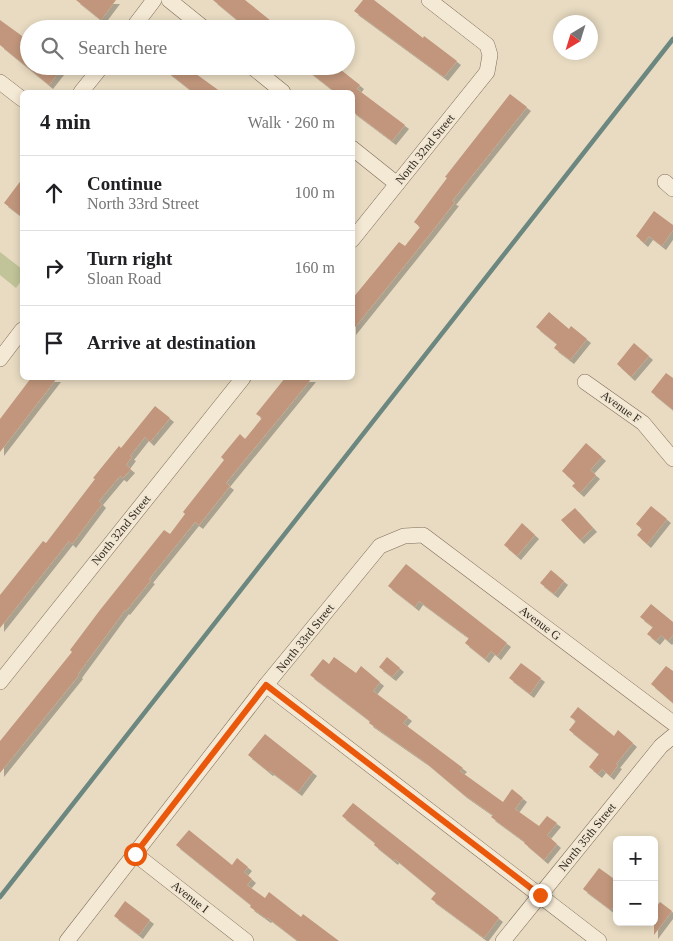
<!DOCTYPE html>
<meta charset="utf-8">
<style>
:root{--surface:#fff;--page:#f2f2f2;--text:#202124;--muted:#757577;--line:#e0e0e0}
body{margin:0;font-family:"Times New Roman",serif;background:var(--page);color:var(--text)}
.controls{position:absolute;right:15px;bottom:15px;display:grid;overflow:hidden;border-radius:8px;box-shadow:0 2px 8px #0003}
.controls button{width:45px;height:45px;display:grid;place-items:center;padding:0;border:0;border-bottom:1px solid var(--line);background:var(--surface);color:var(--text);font:25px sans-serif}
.compass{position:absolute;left:553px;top:15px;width:45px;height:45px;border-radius:50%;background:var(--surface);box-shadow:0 2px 8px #0003;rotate:218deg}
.stop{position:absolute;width:15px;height:15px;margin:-11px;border:4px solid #ea580c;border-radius:50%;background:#fff}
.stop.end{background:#ea580c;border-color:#fff;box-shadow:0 1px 5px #0008}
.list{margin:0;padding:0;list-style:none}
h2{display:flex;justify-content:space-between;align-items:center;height:65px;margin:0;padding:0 20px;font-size:21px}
h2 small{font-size:16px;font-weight:400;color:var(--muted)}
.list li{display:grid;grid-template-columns:32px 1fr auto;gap:15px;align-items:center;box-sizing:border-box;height:75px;padding:0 20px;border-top:1px solid var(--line)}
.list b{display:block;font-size:19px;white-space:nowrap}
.list p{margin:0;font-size:16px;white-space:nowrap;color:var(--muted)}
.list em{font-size:16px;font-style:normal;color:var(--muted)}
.icon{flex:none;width:28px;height:28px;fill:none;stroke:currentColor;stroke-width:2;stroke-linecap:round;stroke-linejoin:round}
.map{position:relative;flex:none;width:673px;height:941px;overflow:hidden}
.search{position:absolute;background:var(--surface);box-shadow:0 2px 8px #0003;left:20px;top:20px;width:335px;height:55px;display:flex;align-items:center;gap:12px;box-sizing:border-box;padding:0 18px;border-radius:28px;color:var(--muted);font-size:19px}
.panel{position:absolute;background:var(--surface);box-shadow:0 2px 8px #0003;left:20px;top:90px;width:335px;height:290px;border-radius:8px}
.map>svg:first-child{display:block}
.green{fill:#c1c498}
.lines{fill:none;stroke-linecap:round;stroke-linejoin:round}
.stream{stroke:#6c8780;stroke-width:4.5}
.building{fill:#c1967c;filter:url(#shadow)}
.minor-casing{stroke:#7f6d5c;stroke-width:16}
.minor{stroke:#f4e9d4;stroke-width:15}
.route{stroke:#ea580c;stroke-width:6}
.labels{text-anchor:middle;stroke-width:4;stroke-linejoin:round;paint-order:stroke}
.street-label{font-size:12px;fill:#31261e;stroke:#f0e6d1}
</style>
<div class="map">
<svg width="673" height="941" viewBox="0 0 673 941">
<defs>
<filter id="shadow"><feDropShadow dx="4" dy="4" stdDeviation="0" flood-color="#0004"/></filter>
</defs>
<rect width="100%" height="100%" fill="#e8dbc2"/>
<polygon class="green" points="0,252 22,269 22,280 16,288 0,275"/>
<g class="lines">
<polyline class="stream" points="0,897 673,39"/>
</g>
<g class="building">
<polygon points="76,0 116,0 101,20"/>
<polygon points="213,0 245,0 281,29 248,29"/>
<polygon points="363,0 374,0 423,38 424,36 457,61 444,77 354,11"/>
<polygon points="0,20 29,41 29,66 64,66 49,85 0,45"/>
<polygon points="160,66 196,66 192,71 221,92 193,92"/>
<polygon points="302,66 336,66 360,85 357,89 405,125 392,141 352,111 352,92 335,92"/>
<polygon points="510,94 527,107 452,201 455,202 430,234 352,331 352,299 399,242 405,246 420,227 414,222 447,178 445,177"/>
<polygon points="22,179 22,217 4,203"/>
<polygon points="654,211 673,225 673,230 662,246 649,236 644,243 636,236"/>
<polygon points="549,312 569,329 571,326 587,339 570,360 554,348 557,344 536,327"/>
<polygon points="634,343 649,356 631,377 617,364"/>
<polygon points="666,373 673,378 673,410 651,392"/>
<polygon points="31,378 57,378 0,452 0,419"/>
<polygon points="285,378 312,378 226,483 230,486 199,525 195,522 149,579 151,580 126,611 125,610 78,674 79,675 0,773 0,741 72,652 70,650 100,610 164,530 170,534 185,514 183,512 224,460 221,457 240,434 245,439 262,418 256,414"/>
<polygon points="155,406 170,418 150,442 145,437 130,456 132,457 126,465 131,469 123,478 120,476 99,501 102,504 72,544 69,541 0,628 0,595 43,541 46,543 95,479 93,478 119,446 121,448"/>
<polygon points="586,443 602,457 590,470 596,475 580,493 572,486 575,483 562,471"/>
<polygon points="651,506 667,519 647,544 637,535 642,529 636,524"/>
<polygon points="575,508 593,528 580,540 561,520"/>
<polygon points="522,523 535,535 517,556 504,545"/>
<polygon points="406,564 507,643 497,656 491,651 485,659 465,643 469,638 419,601 415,607 388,586"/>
<polygon points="551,570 564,581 554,594 540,583"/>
<polygon points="651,604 673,622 673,635 668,641 661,635 656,641 647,634 653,627 640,617"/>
<polygon points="334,657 356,673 361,666 380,682 373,691 408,717 403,723 463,768 460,771 503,802 512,789 523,798 515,809 539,826 547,816 557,823 547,835 557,844 544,860 524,843 525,842 491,817 493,815 463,794 425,762 369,723 370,721 310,675 323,659 329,664"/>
<polygon points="387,657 400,668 392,677 379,667"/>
<polygon points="521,663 541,678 530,694 509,678"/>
<polygon points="666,666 673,671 673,703 651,684"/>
<polygon points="578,707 614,736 618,730 633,743 616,764 618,765 610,776 602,769 598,774 589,767 599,754 569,730 576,721 570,717"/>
<polygon points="265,734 313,772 298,792 270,771 269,772 248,755"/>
<polygon points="353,803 499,918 484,938 431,899 436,893 395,859 394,861 374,845 375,843 342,816"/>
<polygon points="189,830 232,865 237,858 248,867 244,872 252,879 247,885 265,898 269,892 301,917 303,914 339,941 298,941 268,918 267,919 250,907 251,905 176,845"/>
<polygon points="599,868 617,881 617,902 611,910 583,889"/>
<polygon points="125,901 150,920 139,935 114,916"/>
<polygon points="660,902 672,911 654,935 654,909"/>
</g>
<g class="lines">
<defs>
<g id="minor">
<polyline points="169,0 205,29"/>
<polyline points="132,29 154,0"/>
<polyline points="251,66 283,92"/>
<polyline points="0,82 22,99"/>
<polyline points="81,92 102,66"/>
<polyline points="352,148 397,184"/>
<polyline points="665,182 673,189"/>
<polyline points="352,240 487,72 490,55 487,45 429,0"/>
<polyline points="0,359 22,330"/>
<polyline points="585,382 643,423 673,459"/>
<polyline points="0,682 243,378"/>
<polyline points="266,685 599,941"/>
<polyline points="135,854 246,941"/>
<polyline points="67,941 266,685 380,546 404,536 423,535 673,723"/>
<polyline points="503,941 661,746 673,736"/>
</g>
</defs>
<use href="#minor" class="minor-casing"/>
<use href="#minor" class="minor"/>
</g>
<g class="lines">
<polyline class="route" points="135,854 266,685 540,895"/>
</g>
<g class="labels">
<g class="street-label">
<text transform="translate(425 149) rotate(-51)" y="4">North 32nd Street</text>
<text transform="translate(621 407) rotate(36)" y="4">Avenue F</text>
<text transform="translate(121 530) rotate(-51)" y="4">North 32nd Street</text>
<text transform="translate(540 623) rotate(37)" y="4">Avenue G</text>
<text transform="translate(305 638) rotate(-51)" y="4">North 33rd Street</text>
<text transform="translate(587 837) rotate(-51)" y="4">North 35th Street</text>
<text transform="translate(190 897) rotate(38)" y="4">Avenue I</text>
</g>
</g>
</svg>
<div class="controls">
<button>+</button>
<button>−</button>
</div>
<svg class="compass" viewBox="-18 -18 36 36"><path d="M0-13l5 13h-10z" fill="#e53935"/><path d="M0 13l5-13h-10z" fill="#757577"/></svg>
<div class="stop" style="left:135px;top:854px"></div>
<div class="stop end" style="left:540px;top:895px"></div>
<div class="search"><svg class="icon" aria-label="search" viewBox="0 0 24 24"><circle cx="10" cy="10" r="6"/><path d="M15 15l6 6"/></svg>Search here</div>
<section class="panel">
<h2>4 min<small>Walk · 260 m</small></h2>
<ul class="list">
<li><svg class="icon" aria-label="ahead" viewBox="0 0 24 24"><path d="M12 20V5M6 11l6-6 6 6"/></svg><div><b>Continue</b><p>North 33rd Street</p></div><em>100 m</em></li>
<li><svg class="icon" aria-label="right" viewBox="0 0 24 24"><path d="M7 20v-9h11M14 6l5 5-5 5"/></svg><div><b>Turn right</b><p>Sloan Road</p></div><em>160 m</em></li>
<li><svg class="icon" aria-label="arrive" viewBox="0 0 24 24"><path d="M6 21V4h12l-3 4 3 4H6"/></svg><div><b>Arrive at destination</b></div></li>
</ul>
</section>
</div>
